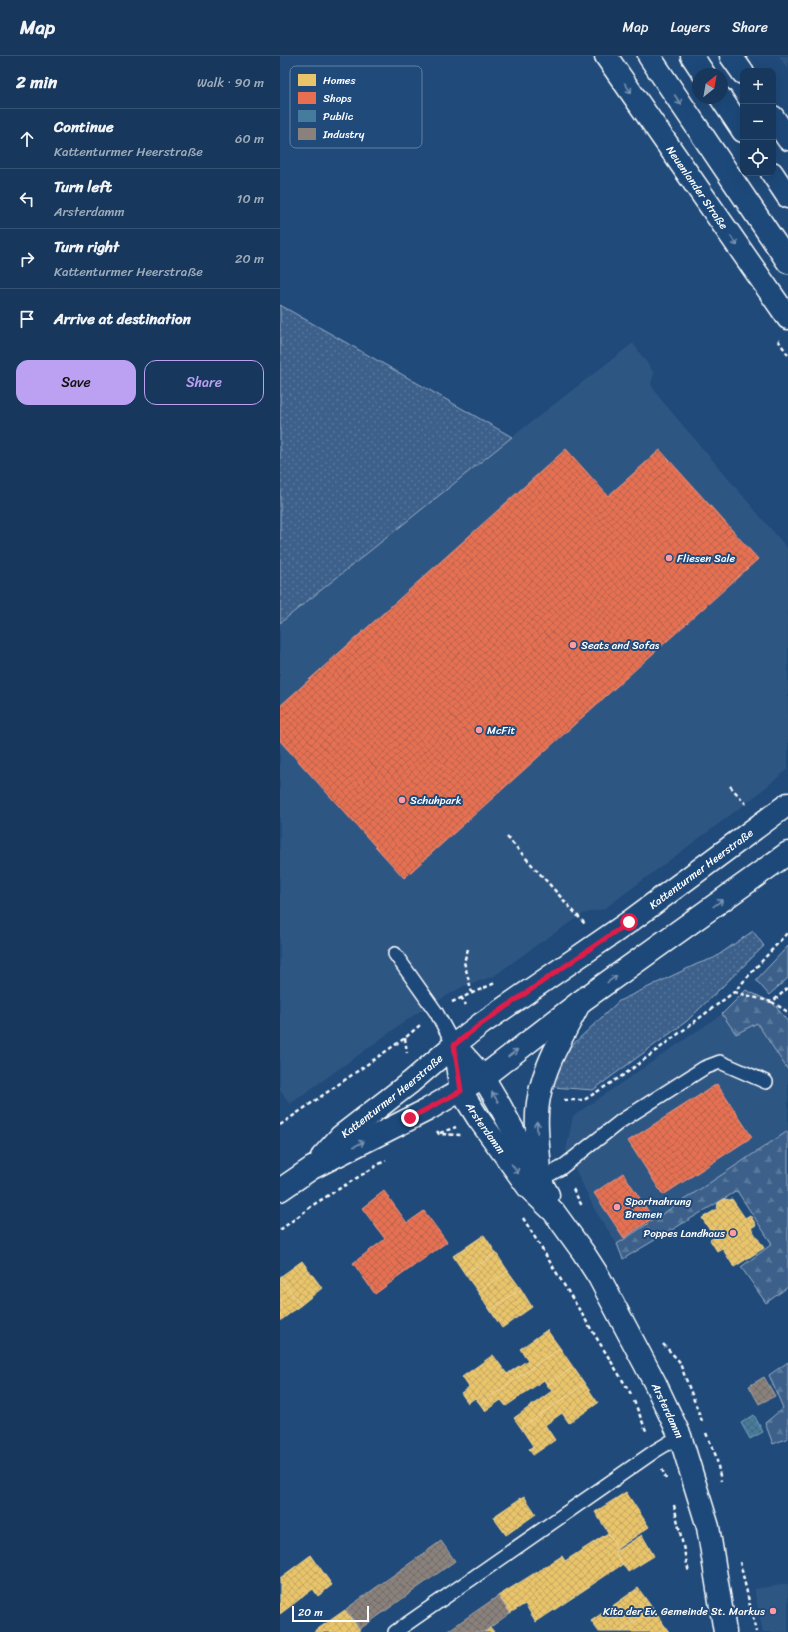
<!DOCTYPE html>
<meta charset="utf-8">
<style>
:root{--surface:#17385c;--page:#244365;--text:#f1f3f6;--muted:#9eacbb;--line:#365272;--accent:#bca0f2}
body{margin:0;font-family:Sriracha,sans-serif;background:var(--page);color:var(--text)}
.controls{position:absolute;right:12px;top:12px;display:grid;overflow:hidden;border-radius:8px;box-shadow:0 4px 16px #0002}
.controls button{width:36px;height:36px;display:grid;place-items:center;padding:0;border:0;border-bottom:1px solid var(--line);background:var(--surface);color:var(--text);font:20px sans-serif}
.compass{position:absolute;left:412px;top:12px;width:36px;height:36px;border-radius:50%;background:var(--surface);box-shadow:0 4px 16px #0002;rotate:31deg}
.scale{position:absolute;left:12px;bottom:10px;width:77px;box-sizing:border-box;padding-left:4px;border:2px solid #fff;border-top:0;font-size:11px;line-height:14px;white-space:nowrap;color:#fff;-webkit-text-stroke:3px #1f4a7a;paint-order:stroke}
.stop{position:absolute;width:12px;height:12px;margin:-9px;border:3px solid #e11d48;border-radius:50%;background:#fff}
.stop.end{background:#e11d48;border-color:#fff;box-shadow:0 1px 4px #0008}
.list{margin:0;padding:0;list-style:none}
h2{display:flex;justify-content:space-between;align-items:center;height:52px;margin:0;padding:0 16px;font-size:17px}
h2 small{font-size:13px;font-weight:400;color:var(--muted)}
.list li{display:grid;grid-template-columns:26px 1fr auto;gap:12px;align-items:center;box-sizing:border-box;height:60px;padding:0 16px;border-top:1px solid var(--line)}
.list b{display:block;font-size:15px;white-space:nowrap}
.list p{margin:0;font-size:13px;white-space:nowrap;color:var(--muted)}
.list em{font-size:13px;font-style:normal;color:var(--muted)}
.actions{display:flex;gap:8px;padding:12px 16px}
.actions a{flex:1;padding:9px 0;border:1px solid var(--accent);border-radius:12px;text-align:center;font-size:14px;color:var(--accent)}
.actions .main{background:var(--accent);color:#111}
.icon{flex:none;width:22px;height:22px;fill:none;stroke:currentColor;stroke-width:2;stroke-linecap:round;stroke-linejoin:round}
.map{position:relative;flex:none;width:508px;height:1576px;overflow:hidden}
header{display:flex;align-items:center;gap:24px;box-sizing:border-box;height:56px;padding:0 20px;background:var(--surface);border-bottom:1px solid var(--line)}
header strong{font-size:19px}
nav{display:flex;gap:22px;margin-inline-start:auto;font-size:14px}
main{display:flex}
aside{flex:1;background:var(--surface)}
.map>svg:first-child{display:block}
.built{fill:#2e5683}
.grass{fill:url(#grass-dots);stroke:#9eb0c5}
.forest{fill:url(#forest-firs);stroke:#9eb0c5}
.homes{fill:url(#homes-cross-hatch);stroke:#f0d697}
.shops{fill:url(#shops-cross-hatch);stroke:#ee9a85}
.public{fill:url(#public-cross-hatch);stroke:#7da3ba}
.industry{fill:url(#industry-cross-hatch);stroke:#ada7a3}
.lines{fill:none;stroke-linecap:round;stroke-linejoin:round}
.lane-casing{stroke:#fff;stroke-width:16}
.secondary-casing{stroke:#fff;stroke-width:25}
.primary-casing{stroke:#fff;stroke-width:25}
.highway-casing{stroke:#fff;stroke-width:25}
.path{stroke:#fff;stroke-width:2.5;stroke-dasharray:4 3;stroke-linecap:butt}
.lane{stroke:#1f4a7a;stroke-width:13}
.secondary{stroke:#1f4a7a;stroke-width:22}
.primary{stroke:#1f4a7a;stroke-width:22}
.highway{stroke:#1f4a7a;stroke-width:22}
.oneway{stroke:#7992af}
.route{stroke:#e11d48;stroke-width:5}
.poi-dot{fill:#ff9aa2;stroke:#1f4a7a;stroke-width:1.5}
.labels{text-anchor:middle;stroke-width:4;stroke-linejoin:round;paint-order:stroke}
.street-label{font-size:11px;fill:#fff;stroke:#1f4a7a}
.poi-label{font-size:11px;fill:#fff;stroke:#1f4a7a;text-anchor:start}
.key{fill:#1f4a7a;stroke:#6280a2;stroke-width:1}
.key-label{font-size:11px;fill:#fff}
</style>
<header>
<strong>Map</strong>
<nav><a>Map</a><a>Layers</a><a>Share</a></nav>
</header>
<main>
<aside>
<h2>2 min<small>Walk · 90 m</small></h2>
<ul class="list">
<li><svg class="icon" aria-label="ahead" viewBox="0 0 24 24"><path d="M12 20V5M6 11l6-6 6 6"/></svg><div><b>Continue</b><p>Kattenturmer Heerstraße</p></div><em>60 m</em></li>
<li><svg class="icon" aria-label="left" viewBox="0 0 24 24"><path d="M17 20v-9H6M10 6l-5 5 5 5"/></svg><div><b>Turn left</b><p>Arsterdamm</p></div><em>10 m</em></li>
<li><svg class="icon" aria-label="right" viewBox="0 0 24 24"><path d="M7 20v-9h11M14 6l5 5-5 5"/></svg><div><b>Turn right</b><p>Kattenturmer Heerstraße</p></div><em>20 m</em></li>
<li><svg class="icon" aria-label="arrive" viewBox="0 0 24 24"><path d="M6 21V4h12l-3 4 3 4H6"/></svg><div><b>Arrive at destination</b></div></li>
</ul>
<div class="actions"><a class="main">Save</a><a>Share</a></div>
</aside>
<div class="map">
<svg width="508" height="1576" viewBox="0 0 508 1576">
<defs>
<pattern id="grass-dots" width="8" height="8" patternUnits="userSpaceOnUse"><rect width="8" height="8" fill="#3c618b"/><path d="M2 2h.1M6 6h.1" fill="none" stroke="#59799c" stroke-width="1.8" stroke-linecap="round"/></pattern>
<pattern id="forest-firs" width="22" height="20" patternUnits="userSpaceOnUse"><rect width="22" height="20" fill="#3c618b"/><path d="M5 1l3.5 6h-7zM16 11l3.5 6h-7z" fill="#59799c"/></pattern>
<pattern id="homes-cross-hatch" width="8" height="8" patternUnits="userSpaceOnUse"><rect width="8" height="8" fill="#e9c46a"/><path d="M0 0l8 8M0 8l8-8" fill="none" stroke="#c2a662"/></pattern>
<pattern id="shops-cross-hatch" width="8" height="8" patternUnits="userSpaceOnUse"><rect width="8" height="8" fill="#e76f51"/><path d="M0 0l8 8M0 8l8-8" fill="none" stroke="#b86450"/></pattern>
<pattern id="public-cross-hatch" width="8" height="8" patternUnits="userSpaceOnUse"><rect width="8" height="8" fill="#457b9d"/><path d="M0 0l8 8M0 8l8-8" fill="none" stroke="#486474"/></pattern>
<pattern id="industry-cross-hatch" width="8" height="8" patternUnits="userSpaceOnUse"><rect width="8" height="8" fill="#8a817c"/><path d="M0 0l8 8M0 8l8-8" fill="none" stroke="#716c69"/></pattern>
</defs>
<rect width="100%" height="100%" fill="#1f4a7a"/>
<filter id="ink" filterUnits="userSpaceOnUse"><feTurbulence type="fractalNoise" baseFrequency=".025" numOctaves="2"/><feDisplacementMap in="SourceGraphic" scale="8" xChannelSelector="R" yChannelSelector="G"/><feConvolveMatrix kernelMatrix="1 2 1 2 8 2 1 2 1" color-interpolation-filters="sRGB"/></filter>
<g filter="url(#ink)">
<g class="built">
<polygon points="499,0 508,0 508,14"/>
<polygon points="353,287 374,317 371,328 378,340 508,493 508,713 468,746 324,853 305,857 258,888 214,920 182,931 137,957 10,1048 0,1034 0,567 232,381"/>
<polygon points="442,958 456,978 476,966 508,1014 508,1075 337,1188 315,1154 286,1094 293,1060"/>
<polygon points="508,1528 508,1576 483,1576 474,1533"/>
</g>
<g class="grass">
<polygon points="0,249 232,381 0,567"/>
<polygon points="473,875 484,890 407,965 313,1034 272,1031 278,1011 290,991 339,945 417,908 434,902"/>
</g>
<g class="forest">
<polygon points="508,890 508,922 489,939 476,924"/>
<polygon points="466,934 493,947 508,966 508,1014 477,967 456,978 442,958"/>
<polygon points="508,1075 508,1231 486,1247 461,1211 492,1188 457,1135 343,1203 337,1188"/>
<polygon points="508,1306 508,1382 493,1388 485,1367 503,1352 489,1319"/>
</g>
<g class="homes">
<polygon points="444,1143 450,1144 452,1143 465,1162 470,1159 476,1169 471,1172 484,1192 454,1211 442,1192 437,1195 430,1184 434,1181 422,1162 437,1153 438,1147"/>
<polygon points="204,1179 216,1197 185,1218 173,1200"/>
<polygon points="216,1197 228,1215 198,1236 185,1218"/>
<polygon points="22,1205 42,1232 21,1249 0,1221"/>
<polygon points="228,1215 241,1233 210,1254 198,1236"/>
<polygon points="0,1222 21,1249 0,1265"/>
<polygon points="241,1233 252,1251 222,1272 210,1254"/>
<polygon points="267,1274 280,1292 200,1348 195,1342 188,1347 181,1337 189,1331 182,1321 213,1299 227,1318 248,1304 240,1293"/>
<polygon points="280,1292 293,1311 267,1329 264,1324 226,1350 221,1344 205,1355 200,1348"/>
<polygon points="293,1311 305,1328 241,1372 234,1362 272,1335 267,1329"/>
<polygon points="305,1328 318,1347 289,1367 282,1357 265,1369 275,1384 253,1399 249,1393 253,1390 241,1372"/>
<polygon points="346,1436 369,1471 338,1492 315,1456"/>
<polygon points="244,1440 256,1458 226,1479 213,1461"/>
<polygon points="328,1477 338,1492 335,1496 343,1508 256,1566 245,1548 230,1557 218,1540 282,1500 285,1505"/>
<polygon points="362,1479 374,1500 348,1516 335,1496"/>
<polygon points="31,1499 52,1529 38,1540 33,1533 0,1558 0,1522"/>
<polygon points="358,1532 373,1553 340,1576 319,1576 311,1565"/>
<polygon points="373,1553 389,1576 340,1576"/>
<polygon points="65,1554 81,1576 36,1576 35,1575"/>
<polygon points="210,1571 214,1576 204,1576"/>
</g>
<g class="shops">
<polygon points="286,393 328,440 380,394 478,503 124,822 0,685 0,650"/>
<polygon points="437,1028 472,1081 383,1139 348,1085"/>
<polygon points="343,1117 373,1162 344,1182 314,1137"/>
<polygon points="104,1135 127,1167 144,1155 167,1186 95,1238 73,1207 105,1183 82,1152"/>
</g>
<polygon class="public" points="474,1359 483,1376 470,1383 461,1367"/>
<g class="industry">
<polygon points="484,1321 495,1340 479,1348 469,1330"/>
<polygon points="161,1485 175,1505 80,1573 66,1553"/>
<polygon points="218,1540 230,1557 204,1576 166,1576"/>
</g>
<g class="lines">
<defs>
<g id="lane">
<polyline points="115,898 156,956 174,989"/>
<polyline points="260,1124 281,1112 341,1065 424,1012 440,1006 486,1026"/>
<polyline points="115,1576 375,1395 400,1380"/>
</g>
<g id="secondary">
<path id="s1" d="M 174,989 L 181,1035 L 198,1062 L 248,1131 L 274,1156 L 303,1196 L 319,1221 L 375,1327 L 400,1380 L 428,1471 L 445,1576"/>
<polyline points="174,989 203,1021 219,1048 268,1139"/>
<path d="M 260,1117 C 259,1093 254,1065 259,1041 C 265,1007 285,976 300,946"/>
</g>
<g id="primary">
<path id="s2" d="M 326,0 L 508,262"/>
<polyline points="451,0 463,17"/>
<polyline points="493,61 508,83"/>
<path id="s3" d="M 42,1101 L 60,1081 L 131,1026 L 174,989 L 201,968 L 349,866 L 508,748"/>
<polyline points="0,1134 32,1112 147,1054 203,1021 300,946 508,797"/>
</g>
<g id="highway">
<polyline points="369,0 508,206"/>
<polyline points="412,0 424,18"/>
<polyline points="441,42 463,75"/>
<polyline points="492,117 508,141"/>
</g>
</defs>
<use href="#lane" class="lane-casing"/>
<use href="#secondary" class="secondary-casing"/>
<use href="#primary" class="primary-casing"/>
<use href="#highway" class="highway-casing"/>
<g class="path">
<polyline points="498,284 508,299"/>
<polyline points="450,730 466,748"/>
<polyline points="227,781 305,868"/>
<polyline points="188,893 184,906 192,937"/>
<polyline points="508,932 492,946 508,956"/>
<polyline points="454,936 492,946"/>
<polyline points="181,941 186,949"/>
<polyline points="172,946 215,927"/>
<polyline points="125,982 127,997"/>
<polyline points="284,1044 304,1044 345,1018 454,936 508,876"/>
<polyline points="0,1069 125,982 140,969"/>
<polyline points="157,1075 159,1078 181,1079"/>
<polyline points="160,1077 176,1071"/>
<polyline points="293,1133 302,1150"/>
<polyline points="243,1162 351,1338"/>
<polyline points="0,1174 36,1147 106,1104"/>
<polyline points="383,1288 399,1305 422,1365"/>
<polyline points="354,1345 367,1377"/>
<polyline points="426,1377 436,1400 441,1425"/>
<polyline points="382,1413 386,1423"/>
<polyline points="394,1449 409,1517"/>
<polyline points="460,1506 476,1576"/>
</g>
<use href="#lane" class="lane"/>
<use href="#secondary" class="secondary"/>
<use href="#primary" class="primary"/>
<use href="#highway" class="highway"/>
</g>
<defs><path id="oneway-shaft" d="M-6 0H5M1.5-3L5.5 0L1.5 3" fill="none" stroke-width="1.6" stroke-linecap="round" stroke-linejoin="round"/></defs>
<g class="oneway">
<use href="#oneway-shaft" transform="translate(348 32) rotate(55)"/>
<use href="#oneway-shaft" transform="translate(398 44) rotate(56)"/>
<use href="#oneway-shaft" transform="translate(454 185) rotate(55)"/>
<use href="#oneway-shaft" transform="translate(438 847) rotate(-36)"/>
<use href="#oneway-shaft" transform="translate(332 923) rotate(-36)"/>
<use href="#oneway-shaft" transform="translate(233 997) rotate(-38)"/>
<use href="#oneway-shaft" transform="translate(215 1041) rotate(-122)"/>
<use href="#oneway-shaft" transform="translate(257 1071) rotate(-93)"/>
<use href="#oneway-shaft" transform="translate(79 1088) rotate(-27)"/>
<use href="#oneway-shaft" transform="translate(235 1113) rotate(54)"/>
</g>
</g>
<g class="lines" filter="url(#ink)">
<polyline class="route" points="130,1062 181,1035 174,989 201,968 349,866"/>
</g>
<g class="poi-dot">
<circle cx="389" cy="502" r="4"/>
<circle cx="293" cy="589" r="4"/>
<circle cx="199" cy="674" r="4"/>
<circle cx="122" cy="744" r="4"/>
<circle cx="337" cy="1151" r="4"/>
<circle cx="453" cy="1177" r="4"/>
<circle cx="493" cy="1555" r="4"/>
</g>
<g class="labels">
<g class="street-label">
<text dy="4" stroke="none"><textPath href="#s2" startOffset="160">Neuenlander Straße</textPath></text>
<text dy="4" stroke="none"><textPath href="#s3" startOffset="477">Kattenturmer Heerstraße</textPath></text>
<text dy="4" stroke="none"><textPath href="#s3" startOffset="93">Kattenturmer Heerstraße</textPath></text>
<text dy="4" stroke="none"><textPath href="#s1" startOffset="91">Arsterdamm</textPath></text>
<text dy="4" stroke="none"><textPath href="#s1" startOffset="429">Arsterdamm</textPath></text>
</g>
<g class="poi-label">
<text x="397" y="506">Fliesen Sale</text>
<text x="301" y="593">Seats and Sofas</text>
<text x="207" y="678">McFit</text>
<text x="130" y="748">Schuhpark</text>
<text x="345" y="1149">Sportnahrung<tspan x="345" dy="13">Bremen</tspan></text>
<text x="445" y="1181" text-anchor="end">Poppes Landhaus</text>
<text x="485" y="1559" text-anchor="end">Kita der Ev. Gemeinde St. Markus</text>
</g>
</g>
<rect x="10" y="10" width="132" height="82" rx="6" class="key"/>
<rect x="18" y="18" width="18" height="12" fill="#e9c46a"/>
<rect x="18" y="36" width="18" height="12" fill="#e76f51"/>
<rect x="18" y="54" width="18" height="12" fill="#457b9d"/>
<rect x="18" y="72" width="18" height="12" fill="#8a817c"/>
<g class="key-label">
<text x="43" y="28">Homes</text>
<text x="43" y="46">Shops</text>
<text x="43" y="64">Public</text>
<text x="43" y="82">Industry</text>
</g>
</svg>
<div class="controls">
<button>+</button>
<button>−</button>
<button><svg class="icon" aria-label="locate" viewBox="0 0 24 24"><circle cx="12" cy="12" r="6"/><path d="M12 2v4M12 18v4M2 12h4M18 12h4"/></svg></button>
</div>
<svg class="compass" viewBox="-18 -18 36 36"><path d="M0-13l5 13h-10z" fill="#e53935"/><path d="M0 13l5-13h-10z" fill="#9eacbb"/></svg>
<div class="scale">20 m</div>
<div class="stop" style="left:349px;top:866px"></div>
<div class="stop end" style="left:130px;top:1062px"></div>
</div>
</main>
